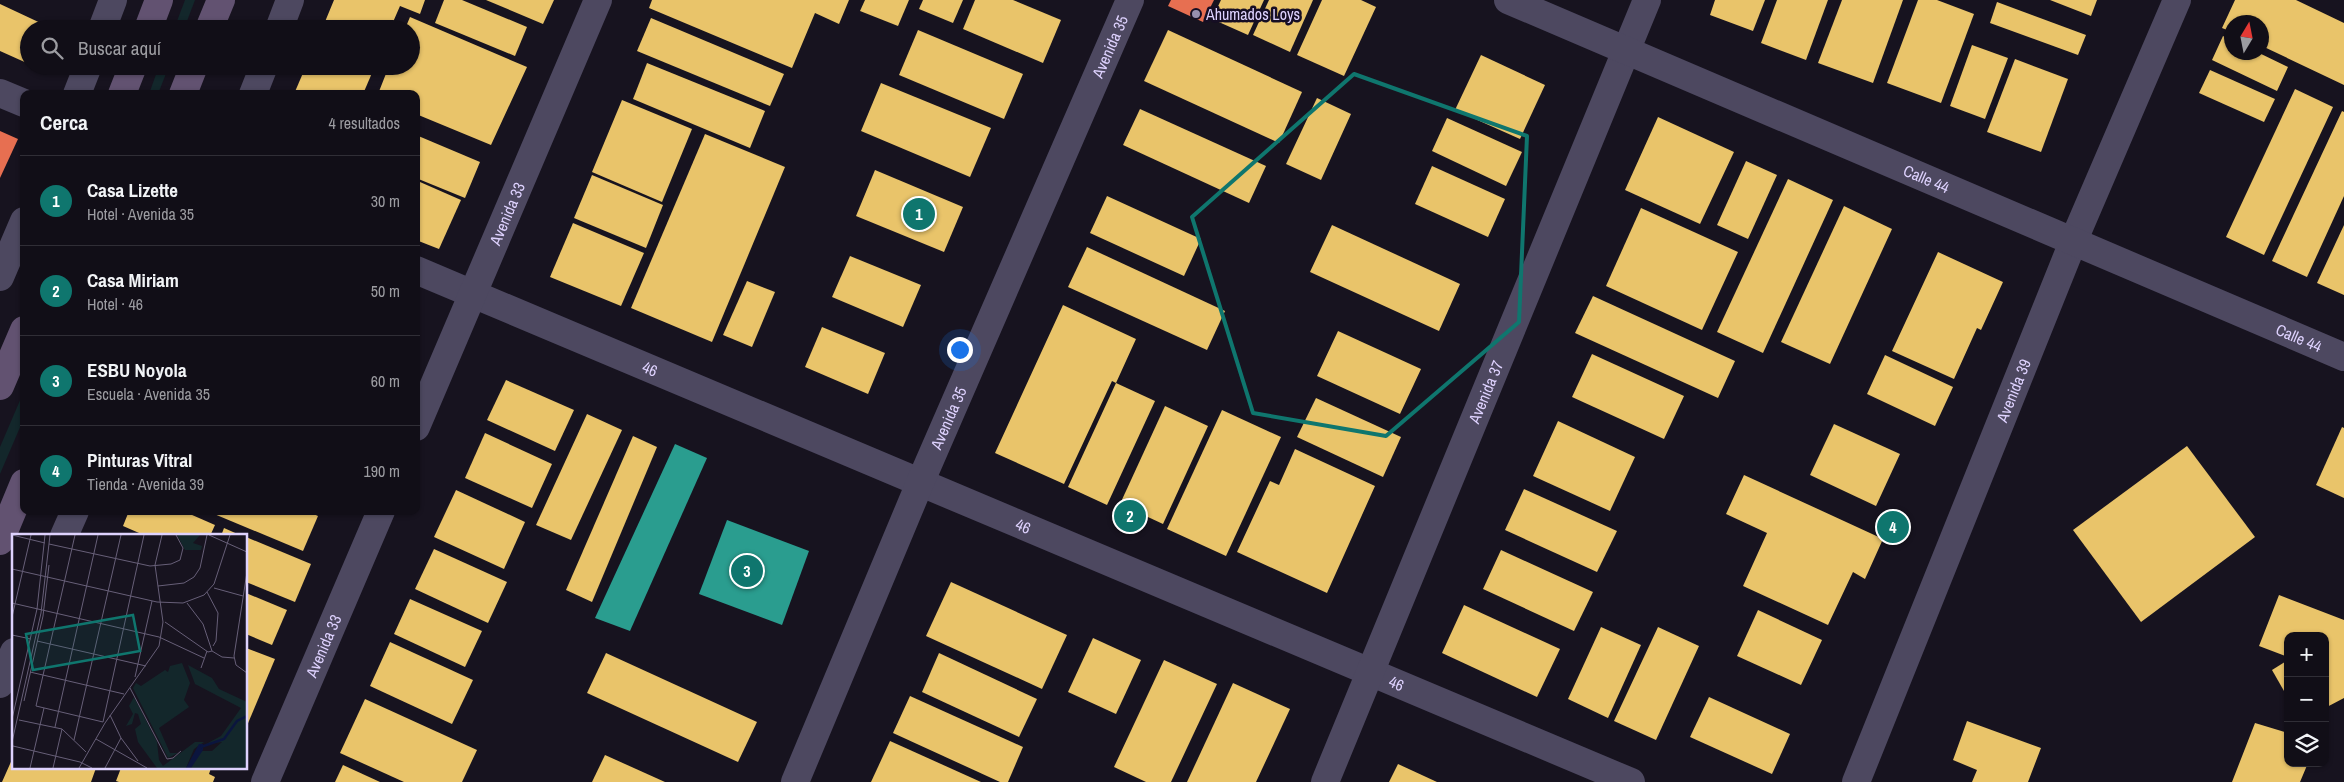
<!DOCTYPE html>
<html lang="es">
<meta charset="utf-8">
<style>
:root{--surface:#110e17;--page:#1e1c24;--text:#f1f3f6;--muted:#9c9ca1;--line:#302e36;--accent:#0f766e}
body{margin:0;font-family:"Archivo Narrow",sans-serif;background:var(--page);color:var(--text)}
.controls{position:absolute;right:15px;bottom:15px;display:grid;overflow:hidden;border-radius:10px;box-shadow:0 1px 4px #0004}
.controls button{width:45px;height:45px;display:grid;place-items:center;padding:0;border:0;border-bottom:1px solid var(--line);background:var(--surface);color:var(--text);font:25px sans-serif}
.compass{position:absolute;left:2224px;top:15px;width:45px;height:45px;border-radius:50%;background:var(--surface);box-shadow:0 1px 4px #0004;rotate:10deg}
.you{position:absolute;left:959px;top:349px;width:18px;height:18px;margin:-12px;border:4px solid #fff;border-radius:50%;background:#1a73e8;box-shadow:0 0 0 8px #1a73e833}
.badge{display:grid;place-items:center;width:32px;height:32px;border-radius:50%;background:var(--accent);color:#fff;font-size:16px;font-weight:700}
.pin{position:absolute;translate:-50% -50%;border:2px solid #fff;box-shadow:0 1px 5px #0006}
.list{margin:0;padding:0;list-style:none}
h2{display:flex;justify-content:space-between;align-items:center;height:65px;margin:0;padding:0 20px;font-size:21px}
h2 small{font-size:16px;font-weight:400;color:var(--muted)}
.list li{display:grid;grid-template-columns:32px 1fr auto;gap:15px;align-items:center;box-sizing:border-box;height:90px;padding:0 20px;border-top:1px solid var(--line)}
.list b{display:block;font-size:19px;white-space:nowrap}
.list p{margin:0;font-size:16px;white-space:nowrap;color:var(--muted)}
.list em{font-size:16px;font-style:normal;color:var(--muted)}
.icon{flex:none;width:28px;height:28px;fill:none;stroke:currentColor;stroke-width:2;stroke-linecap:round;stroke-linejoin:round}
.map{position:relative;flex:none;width:2344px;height:782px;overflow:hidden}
.search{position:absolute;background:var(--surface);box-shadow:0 1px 4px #0004;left:20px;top:20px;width:400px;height:55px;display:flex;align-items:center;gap:12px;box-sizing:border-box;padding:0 18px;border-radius:28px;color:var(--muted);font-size:19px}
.panel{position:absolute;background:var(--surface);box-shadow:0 1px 4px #0004;left:20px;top:90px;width:400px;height:425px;border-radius:10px}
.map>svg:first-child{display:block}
.green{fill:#13272b}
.homes{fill:#e9c46a}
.shops{fill:#e76f51}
.schools{fill:#2a9d8f}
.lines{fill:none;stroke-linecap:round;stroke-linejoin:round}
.minor{stroke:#4d4860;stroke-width:28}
.tertiary{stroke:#4d4860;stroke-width:28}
.primary{stroke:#625271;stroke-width:28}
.marked{fill:none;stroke:#0f766e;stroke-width:4;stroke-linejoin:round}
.poi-dot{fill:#988fb0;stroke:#160e24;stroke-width:2}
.labels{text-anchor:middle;stroke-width:5;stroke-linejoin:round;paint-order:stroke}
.poi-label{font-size:16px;fill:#ded2fe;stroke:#160e24;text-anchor:start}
.street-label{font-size:16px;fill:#ded2fe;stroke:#160e24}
.inset-river{fill:none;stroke:#0b153e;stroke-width:2.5}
.inset-road{fill:none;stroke:#675f78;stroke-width:1}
.view{fill:#0f766e;fill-opacity:0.15;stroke:#0f766e;stroke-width:2.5}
.inset-edge{fill:none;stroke:#ded2fe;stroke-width:2.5}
</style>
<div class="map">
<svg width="2344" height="782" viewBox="0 0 2344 782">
<rect width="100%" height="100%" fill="#17131f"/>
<g class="green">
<polygon points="185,0 195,0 184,29 174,29"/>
<polygon points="159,66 169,66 158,94 149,94"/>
<polygon points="24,391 24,418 0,474 0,447"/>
</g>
<g class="homes">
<polygon points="334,0 425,0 420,14 400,6 390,29 322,29"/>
<polygon points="444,0 462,0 527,27 515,56 435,23"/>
<polygon points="486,0 554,0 543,24"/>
<polygon points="652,0 849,0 839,24 815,13 792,68 649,8"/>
<polygon points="865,0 909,0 898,26 860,11"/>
<polygon points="923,0 963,0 953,23 919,9"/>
<polygon points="975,0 1013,0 1061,20 1043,63 963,29"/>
<polygon points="1221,0 1264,0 1248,35 1212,19"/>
<polygon points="1269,0 1313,0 1290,52 1253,35"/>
<polygon points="1322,0 1361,0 1376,7 1344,76 1297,55"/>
<polygon points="1715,0 1765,0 1753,31 1710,15"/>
<polygon points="1777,0 1828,0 1806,60 1761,43"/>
<polygon points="1842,0 1903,0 1873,83 1818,63"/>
<polygon points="1918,0 1937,0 1974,14 1941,103 1887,83"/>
<polygon points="2050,0 2097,0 2091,16"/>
<polygon points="2235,0 2296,0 2344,23 2344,85 2262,46 2262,22 2232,22 2232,32 2222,28"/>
<polygon points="1997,2 2086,35 2078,55 1990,23"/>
<polygon points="0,4 47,26 45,29 29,29 29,64 0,51"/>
<polygon points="410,17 527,67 491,145 416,114 416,94 378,94 389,66 411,66 411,29 405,29"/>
<polygon points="651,18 784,74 770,106 637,51"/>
<polygon points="918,30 1023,74 1004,119 899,75"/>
<polygon points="1168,30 1302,92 1279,143 1144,81"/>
<polygon points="2223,36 2232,41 2232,52 2257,52 2288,67 2277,91 2212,60"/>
<polygon points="1972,45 2008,58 1985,119 1950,106"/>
<polygon points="1481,55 1545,85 1520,139 1455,110"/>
<polygon points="2015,59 2068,79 2041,152 1987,132"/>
<polygon points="647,63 765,111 750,148 633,99"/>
<polygon points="306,66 375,66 363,94 294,94"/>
<polygon points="2210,70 2275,99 2264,122 2199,93"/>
<polygon points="881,83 991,128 970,177 861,131"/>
<polygon points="2295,89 2333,107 2264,255 2226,237"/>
<polygon points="1317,98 1351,114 1321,180 1286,164"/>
<polygon points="622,100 692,129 662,202 592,172"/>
<polygon points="1140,109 1266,166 1249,203 1123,145"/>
<polygon points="2342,111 2344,112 2344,196 2307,277 2272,261"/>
<polygon points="1658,117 1734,152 1700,224 1625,190"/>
<polygon points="1447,118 1522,152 1506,186 1432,151"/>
<polygon points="705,134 785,167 712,342 631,308"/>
<polygon points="416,135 480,162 465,198 416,178"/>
<polygon points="1746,161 1777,175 1748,239 1717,225"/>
<polygon points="1432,166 1505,199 1488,237 1415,204"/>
<polygon points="875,170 963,207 944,252 856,216"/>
<polygon points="592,175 663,205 646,248 574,218"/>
<polygon points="1788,179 1833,200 1763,353 1717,332"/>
<polygon points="420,182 461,200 439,249 416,240 416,190"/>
<polygon points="1107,196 1201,239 1184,276 1090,233"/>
<polygon points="1844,206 1892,229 1830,364 1781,342"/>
<polygon points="1641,208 1738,252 1702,330 1606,286"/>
<polygon points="573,223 644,253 621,306 550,277"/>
<polygon points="1332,225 1460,284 1439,331 1310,272"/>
<polygon points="2344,225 2344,295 2317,283"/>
<polygon points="1087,247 1225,311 1207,350 1068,287"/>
<polygon points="1938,252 2003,282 1981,330 1977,328 1954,379 1892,351"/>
<polygon points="850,256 921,285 903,327 832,297"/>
<polygon points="747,281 775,292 752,347 723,335"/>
<polygon points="1593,296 1735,361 1718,398 1575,333"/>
<polygon points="1063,305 1136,339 1116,383 1112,381 1064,484 995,453"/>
<polygon points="822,327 885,353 868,394 805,367"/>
<polygon points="1338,331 1421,369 1400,414 1317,376"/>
<polygon points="1592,354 1684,396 1664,439 1572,397"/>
<polygon points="1885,355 1953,387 1935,426 1867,394"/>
<polygon points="506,380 574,410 555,451 487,420"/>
<polygon points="1116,383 1155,401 1107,505 1068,487"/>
<polygon points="1316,398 1401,437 1383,477 1297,437"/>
<polygon points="1165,406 1208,426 1163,524 1120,504"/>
<polygon points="1222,410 1281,437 1226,556 1167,529"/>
<polygon points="587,414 622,430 571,540 536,525"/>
<polygon points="1558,421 1635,457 1610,511 1533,476"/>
<polygon points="1834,424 1900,454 1876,506 1810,475"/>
<polygon points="2342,427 2344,428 2344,498 2316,485"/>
<polygon points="485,433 552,464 532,508 465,478"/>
<polygon points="633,436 657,447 592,602 566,590"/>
<polygon points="2187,446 2255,537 2141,622 2073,530"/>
<polygon points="1295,449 1375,486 1327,593 1237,552 1270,481 1279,485"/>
<polygon points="1744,475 1883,539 1865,579 1853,572 1828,625 1743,586 1767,533 1726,514"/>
<polygon points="1524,489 1617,531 1597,572 1505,530"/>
<polygon points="456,490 525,522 504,569 434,537"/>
<polygon points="129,511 183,511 215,525 210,536 146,536 123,526"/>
<polygon points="207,511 307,511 318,516 303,551"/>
<polygon points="224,528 242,536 221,536"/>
<polygon points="246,537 311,564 295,602 246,582"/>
<polygon points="434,549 507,582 488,623 415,589"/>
<polygon points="1501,550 1593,592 1574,631 1483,589"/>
<polygon points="951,582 1067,635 1042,689 926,636"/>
<polygon points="246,593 287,610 272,645 246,634"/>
<polygon points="2279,595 2344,620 2344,698 2325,708 2325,636 2288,636 2288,657 2259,646"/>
<polygon points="410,599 482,631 465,667 394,634"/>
<polygon points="1464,605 1560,649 1537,697 1442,653"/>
<polygon points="1758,610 1822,640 1801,685 1737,656"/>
<polygon points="1601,627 1641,645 1608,718 1568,699"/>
<polygon points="1658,627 1699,646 1656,740 1614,721"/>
<polygon points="1093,638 1141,660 1116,714 1068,692"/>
<polygon points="390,642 473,680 452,724 370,686"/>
<polygon points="246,648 275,659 246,728"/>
<polygon points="606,653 757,722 738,762 587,693"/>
<polygon points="939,653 1037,699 1019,737 922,692"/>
<polygon points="1164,660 1217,684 1171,782 1146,782 1114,767"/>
<polygon points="2288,660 2288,698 2272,670"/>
<polygon points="1233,683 1290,709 1256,782 1187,782"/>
<polygon points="910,696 1023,747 1008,782 1000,782 893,733"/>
<polygon points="1709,697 1790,734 1772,774 1690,737"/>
<polygon points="365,699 477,750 462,782 404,782 340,753"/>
<polygon points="1967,721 2041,748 2028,782 1972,782 1977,770 1953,760"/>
<polygon points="2255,723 2288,733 2288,763 2308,763 2300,782 2232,782"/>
<polygon points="890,741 981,782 871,782"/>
<polygon points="14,755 14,768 96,768 91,782 2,782"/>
<polygon points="605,755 665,782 592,782"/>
<polygon points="1398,764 1437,782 1389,782"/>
<polygon points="343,765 380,782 335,782"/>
<polygon points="121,768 211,768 209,774 215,777 213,782 119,782 116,781"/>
</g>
<g class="shops">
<polygon points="1171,0 1214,0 1203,22 1168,6"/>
<polygon points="0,131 18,139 0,178"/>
</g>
<g class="schools">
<polygon points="675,444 707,458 630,631 595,618"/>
<polygon points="727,520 809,551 782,625 699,594"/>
</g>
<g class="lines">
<g class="minor">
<polyline points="102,29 113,0"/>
<polyline points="279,29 290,0"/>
<polyline points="0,93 24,103"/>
<polyline points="77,94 88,66"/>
<polyline points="253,94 264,66"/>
<path id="s1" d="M 416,270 L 1631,782"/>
<polyline points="0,277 24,221"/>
<path id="s2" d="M 416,427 L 598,0"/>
<polyline points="64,536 75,511"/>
<polyline points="0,684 14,652"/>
<path id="s3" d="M 265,782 L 381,511"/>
<path id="s4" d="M 795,782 L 920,483 L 1130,0"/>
<path id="s5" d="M 1325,782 L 1647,0"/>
<path id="s6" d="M 1856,782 L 2073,242 L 2177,0"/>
</g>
<path class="tertiary" id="s7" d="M 1508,0 L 2344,357"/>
<g class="primary">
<polyline points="148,29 159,0"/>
<polyline points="209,29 221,0"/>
<polyline points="122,94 133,66"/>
<polyline points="183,94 194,66"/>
<polyline points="0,386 24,330"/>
<polyline points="0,541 24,483"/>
</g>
</g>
<path class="marked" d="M 1354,74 L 1527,136 L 1519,322 L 1386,436 L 1253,413 L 1192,217 Z"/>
<circle class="poi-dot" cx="1196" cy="14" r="5"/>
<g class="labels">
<g class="poi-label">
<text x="1206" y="20">Ahumados Loys</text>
</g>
<g class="street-label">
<text dy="6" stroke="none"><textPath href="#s4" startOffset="800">Avenida 35</textPath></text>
<text dy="6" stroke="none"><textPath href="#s7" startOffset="455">Calle 44</textPath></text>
<text dy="6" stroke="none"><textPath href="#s2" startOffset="232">Avenida 33</textPath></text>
<text dy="6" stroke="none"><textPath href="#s7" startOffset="860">Calle 44</textPath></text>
<text dy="6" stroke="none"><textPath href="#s1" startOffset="254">46</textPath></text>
<text dy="6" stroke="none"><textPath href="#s6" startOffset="422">Avenida 39</textPath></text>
<text dy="6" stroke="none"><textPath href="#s5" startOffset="422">Avenida 37</textPath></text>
<text dy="6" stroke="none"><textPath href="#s4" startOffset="395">Avenida 35</textPath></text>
<text dy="6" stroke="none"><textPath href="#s1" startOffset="659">46</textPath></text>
<text dy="6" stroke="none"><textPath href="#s3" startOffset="148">Avenida 33</textPath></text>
<text dy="6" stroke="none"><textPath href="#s1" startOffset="1064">46</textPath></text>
</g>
</g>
<g transform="translate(12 534)">
<rect width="235" height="235" fill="#17131f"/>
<path d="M 165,1 L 188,1 L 181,9 L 190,12 L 189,16 L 173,16 ZM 170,129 L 178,149 L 172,166 L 177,173 L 147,194 L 158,219 L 166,219 L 156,224 L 121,154 L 124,149 L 129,152 L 153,136 L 156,138 L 158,132 ZM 176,131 L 200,144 L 207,155 L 235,168 L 235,234 L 179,234 L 187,217 L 200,217 L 210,208 L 194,210 L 209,202 L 229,174 L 183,150 ZM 122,163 L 145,208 L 147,226 L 151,232 L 183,208 L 192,208 L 182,215 L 174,234 L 145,234 L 126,208 L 123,195 L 129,190 L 126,180 L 123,179 L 120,190 L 114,192 L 121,180 L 117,172 Z" fill="#13272b"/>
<path d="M 187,210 L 191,210 L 191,216 L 179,234 L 174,234 Z" fill="#0b153e"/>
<path class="inset-river" d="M 189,213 L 212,205 L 225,187 L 235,182"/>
<path class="inset-road" d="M 0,1 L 33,9M 63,1 L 24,172 L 91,188 L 132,1M 197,1 L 235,18M 37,10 L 138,32 L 159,30 L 168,26 L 171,14 L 164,1M 0,35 L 145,68 L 171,69 L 192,61 L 202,50 L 218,1M 235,38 L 222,122 L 224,131 L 235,139M 146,52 L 172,49 L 182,43 L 188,34 L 195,1M 202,54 L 231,62M 195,58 L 206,79 L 204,107 L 201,112M 0,69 L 147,103 L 192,124M 175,69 L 191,90 L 200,117 L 210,123 L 222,124M 0,83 L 19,1M 153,88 L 196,118 L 200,117M 0,101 L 19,105M 25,107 L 134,132M 189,134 L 195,117M 18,138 L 112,160M 123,143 L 140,67M 118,154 L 155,225 L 161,224 L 169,217M 12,167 L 31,82 L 37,31M 98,181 L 109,204 L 126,227M 0,185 L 25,75 L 33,1M 7,186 L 50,195 L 74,218M 43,193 L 86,1M 84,205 L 135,234M 62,206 L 109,1M 0,208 L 29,79 L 38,1M 1,212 L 68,228 L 80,234M 18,234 L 32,174M 41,234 L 50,195M 67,234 L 93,189 L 147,112 L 151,88 L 143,31 L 150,1M 93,234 L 109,204"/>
<path class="view" d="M 121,81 L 128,117 L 21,136 L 14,100 Z"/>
<rect width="235" height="235" class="inset-edge"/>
</g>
</svg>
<div class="controls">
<button>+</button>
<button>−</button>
<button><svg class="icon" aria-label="layers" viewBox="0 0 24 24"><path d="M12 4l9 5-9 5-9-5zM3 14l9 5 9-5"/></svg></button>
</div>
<svg class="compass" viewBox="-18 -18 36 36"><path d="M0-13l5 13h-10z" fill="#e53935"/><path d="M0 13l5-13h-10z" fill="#9c9ca1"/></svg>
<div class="you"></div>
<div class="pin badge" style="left:919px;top:214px">1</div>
<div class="pin badge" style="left:1130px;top:516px">2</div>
<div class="pin badge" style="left:747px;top:571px">3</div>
<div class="pin badge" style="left:1893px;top:527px">4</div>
<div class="search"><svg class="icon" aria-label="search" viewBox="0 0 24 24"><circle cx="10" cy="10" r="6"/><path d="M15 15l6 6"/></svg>Buscar aquí</div>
<section class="panel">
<h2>Cerca<small>4 resultados</small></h2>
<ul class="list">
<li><span class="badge">1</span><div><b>Casa Lizette</b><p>Hotel · Avenida 35</p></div><em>30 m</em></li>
<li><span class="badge">2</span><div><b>Casa Miriam</b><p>Hotel · 46</p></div><em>50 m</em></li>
<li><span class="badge">3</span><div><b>ESBU Noyola</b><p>Escuela · Avenida 35</p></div><em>60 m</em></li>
<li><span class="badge">4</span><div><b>Pinturas Vitral</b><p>Tienda · Avenida 39</p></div><em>190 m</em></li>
</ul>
</section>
</div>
